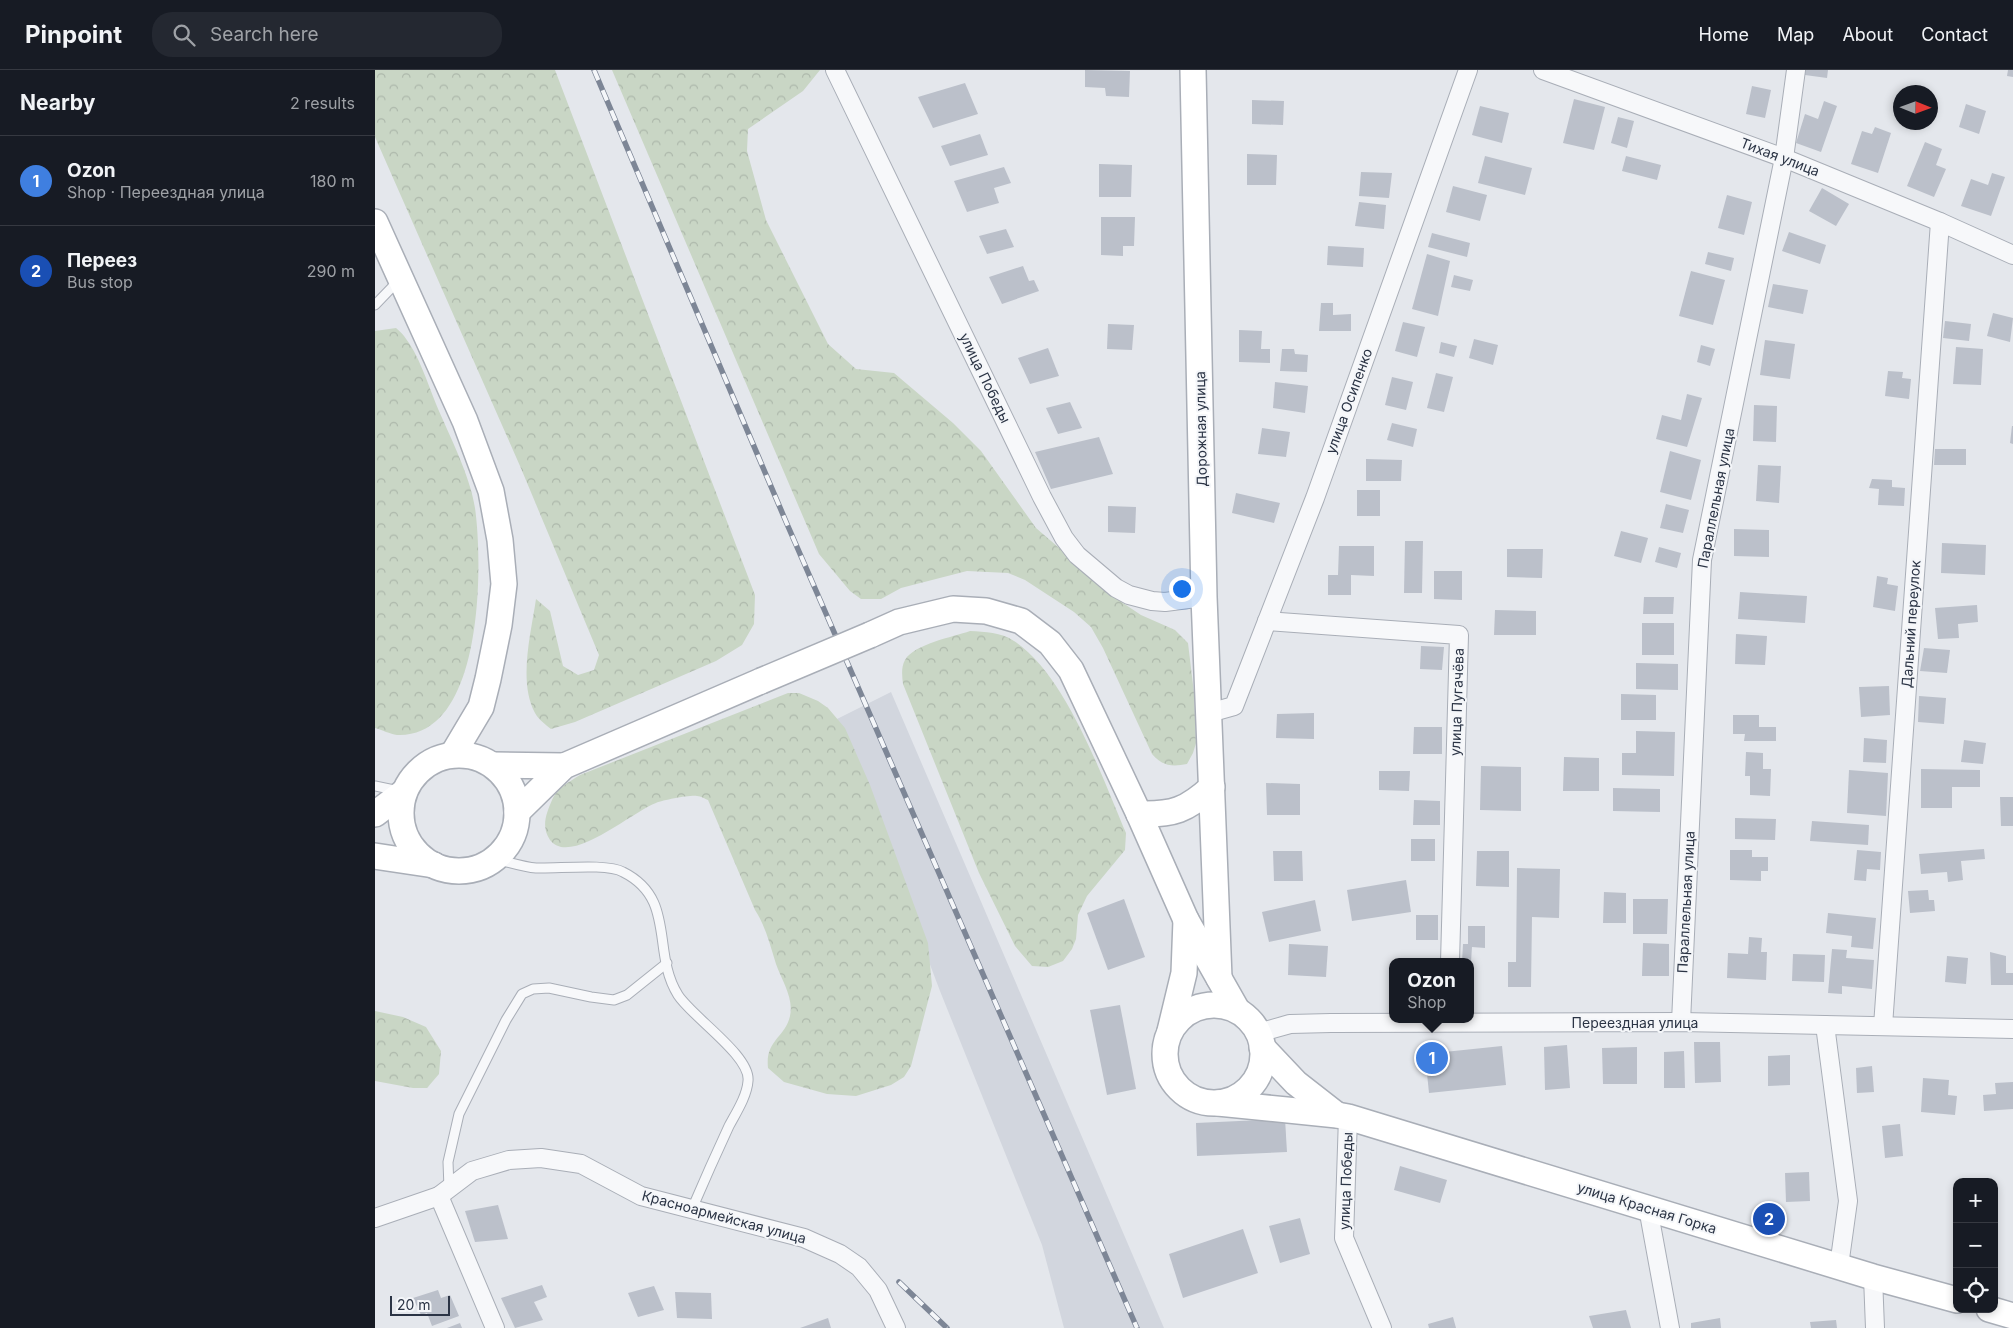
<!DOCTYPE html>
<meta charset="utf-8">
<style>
:root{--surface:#171b24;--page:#242831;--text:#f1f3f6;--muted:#9ea1a6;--line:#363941;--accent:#d1495b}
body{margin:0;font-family:Inter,sans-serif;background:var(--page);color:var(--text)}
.controls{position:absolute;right:15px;bottom:15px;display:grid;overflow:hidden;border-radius:10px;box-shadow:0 2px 8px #0003}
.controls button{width:45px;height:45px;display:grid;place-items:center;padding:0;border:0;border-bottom:1px solid var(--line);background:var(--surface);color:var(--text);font:25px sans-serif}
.compass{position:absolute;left:1518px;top:15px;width:45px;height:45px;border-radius:50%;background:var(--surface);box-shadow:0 2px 8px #0003;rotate:91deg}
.scale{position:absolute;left:15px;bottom:12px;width:60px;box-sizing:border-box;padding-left:5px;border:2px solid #2b3445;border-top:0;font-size:14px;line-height:18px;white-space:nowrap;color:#2b3445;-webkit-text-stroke:4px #f4f6f9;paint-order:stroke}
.you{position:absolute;left:806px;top:518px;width:18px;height:18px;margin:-12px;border:4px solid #fff;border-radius:50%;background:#1a73e8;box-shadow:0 0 0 8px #1a73e833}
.badge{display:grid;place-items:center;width:32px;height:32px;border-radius:50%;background:var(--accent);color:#fff;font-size:16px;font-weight:700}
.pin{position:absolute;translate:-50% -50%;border:2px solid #fff;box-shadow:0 1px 5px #0006}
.popup{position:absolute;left:1014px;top:888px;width:85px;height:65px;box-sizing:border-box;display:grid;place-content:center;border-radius:10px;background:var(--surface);filter:drop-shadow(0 1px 4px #0005);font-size:16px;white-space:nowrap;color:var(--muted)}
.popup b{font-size:19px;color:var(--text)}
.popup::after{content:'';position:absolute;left:50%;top:100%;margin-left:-10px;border:10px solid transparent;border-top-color:var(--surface)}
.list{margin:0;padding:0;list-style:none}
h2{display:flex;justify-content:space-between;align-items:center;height:65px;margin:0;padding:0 20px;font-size:21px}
h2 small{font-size:16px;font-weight:400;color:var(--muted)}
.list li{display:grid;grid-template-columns:32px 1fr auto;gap:15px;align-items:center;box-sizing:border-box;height:90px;padding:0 20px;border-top:1px solid var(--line)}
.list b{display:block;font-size:19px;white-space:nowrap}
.list p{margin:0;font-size:16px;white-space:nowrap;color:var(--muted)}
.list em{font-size:16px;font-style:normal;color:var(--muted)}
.icon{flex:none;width:28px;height:28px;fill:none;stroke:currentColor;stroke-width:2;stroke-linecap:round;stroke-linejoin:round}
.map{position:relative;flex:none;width:1638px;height:1258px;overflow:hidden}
header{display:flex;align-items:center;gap:30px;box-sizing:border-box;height:70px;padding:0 25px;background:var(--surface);border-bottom:1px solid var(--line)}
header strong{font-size:24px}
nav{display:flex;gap:28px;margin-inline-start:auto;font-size:18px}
.search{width:350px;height:45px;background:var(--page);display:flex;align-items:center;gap:12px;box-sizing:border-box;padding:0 18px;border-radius:20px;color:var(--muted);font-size:19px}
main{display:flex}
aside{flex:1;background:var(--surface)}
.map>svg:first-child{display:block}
.built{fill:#d2d6de}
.forest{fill:url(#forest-crowns)}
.building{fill:#bbc0ca}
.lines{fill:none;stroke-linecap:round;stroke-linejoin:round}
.lane-casing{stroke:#a9aeb7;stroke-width:11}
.street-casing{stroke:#a9aeb7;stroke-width:20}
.secondary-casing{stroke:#a9aeb7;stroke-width:28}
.lane{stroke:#f7f8fa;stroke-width:9}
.street{stroke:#f7f8fa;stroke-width:18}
.secondary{stroke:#fff;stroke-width:25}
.rail-casing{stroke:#7d8696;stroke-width:5.5}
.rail{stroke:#f4f6f9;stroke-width:4;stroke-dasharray:11;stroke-linecap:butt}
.secondary-bridge-casing{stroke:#a9aeb7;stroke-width:28;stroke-linecap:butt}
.secondary-bridge{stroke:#fff;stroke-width:25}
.labels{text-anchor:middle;stroke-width:4;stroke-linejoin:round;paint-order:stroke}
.street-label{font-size:14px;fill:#2b3445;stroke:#f4f6f9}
</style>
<header>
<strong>Pinpoint</strong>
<div class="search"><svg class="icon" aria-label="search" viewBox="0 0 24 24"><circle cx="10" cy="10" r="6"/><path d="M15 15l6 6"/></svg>Search here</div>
<nav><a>Home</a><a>Map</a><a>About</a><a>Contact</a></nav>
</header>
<main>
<aside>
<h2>Nearby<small>2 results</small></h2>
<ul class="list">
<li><span class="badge" style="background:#3f7fe0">1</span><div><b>Ozon</b><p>Shop · Переездная улица</p></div><em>180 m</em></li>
<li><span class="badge" style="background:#1a4fb4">2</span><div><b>Переез</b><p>Bus stop</p></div><em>290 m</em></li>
</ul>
</aside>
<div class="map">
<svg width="1638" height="1258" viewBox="0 0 1638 1258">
<defs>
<pattern id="forest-crowns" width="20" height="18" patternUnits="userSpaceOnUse" patternTransform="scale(1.25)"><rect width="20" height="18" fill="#c9d6c5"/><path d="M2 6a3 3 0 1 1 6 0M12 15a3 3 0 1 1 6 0" fill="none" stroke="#adb8ab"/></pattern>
</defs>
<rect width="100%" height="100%" fill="#e4e7ec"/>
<polygon class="built" points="516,622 789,1258 689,1258 667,1175 565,921 462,649"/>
<g class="forest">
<path d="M 0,0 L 180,0 L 380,525 L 379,554 L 367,575 L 341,591 L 200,652 L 176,659 C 171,655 163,649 160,643 C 143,612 156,563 161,529 L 175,541 L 188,596 L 203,605 L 219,600 L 224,585 L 145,396 L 0,67 Z"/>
<path d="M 237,0 L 445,0 L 428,21 L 373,59 L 372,81 L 391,150 L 453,274 L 481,299 L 519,303 L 578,353 L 606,381 L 661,458 L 748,533 L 766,545 L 800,560 L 813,573 L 819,623 L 821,673 L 818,683 L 812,694 C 797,697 787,696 777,684 L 728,578 L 716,557 L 699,542 L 650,510 L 633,503 L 592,501 L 526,518 L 506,529 L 486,529 L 475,521 L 444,484 Z"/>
<path d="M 21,258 C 24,261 27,263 29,266 C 44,285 52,312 61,334 C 74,365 95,405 100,438 C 108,494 109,669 22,665 C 15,664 7,660 0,658 L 0,261 Z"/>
<path d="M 595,561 C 610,562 626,562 639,571 C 691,605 727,707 751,763 L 750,780 L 712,826 L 703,845 L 701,869 L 697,879 L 688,891 L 673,897 L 657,896 L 640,876 L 604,803 L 528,614 C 527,606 526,597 530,590 C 539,574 578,567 595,561 Z"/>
<path d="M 413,623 L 424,623 L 443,631 L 453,638 L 470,658 L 495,715 L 553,873 L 557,916 L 536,996 L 529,1007 L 516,1015 L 481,1026 L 452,1024 L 409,1012 L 393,998 C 390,970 410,968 415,946 C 419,928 407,911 401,894 C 395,875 391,857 380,840 L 333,730 C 330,729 326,726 322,726 C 314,725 289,730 281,733 C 258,741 195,797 175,770 C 166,757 171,744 177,730 C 182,718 194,712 205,705 Z"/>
<polygon points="0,941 28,947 51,957 66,981 64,1004 52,1018 38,1018 0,1011"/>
</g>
<g class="building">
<polygon points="710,0 755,1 754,27 731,26 730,18 710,17"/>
<polygon points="1430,0 1453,0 1452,8 1430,5"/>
<polygon points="1633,0 1638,0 1638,7 1632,6"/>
<polygon points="590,13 603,44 558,58 543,27"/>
<polygon points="1377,16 1396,20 1390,48 1371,44"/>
<polygon points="1199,29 1230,37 1219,80 1188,73"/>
<polygon points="877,30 909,31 908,55 877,54"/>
<polygon points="1449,31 1462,36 1446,82 1421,73 1430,44 1443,49"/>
<polygon points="1591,34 1611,41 1604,64 1584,57"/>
<polygon points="1105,36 1134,43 1127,73 1097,65"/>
<polygon points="1243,47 1259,51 1252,78 1236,73"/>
<polygon points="1500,57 1516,63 1503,103 1476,94 1487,61 1497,64"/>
<polygon points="605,64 613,85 575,96 566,76"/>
<polygon points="1550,72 1567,79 1561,95 1571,99 1559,127 1532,116"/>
<polygon points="872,84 902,85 901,115 872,115"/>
<polygon points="1110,86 1157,98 1150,125 1103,113"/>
<polygon points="1251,86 1286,95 1282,110 1247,101"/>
<polygon points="724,94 757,95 756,127 724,127"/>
<polygon points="629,97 636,113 619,118 624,133 592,142 579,111"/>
<polygon points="986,102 1017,103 1014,128 984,126"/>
<polygon points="1617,103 1630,107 1616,146 1586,136 1596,109 1613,115"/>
<polygon points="1078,116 1112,125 1105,151 1071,142"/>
<polygon points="1447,118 1474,134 1461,156 1434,141"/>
<polygon points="1352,125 1377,132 1369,165 1343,158"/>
<polygon points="984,132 1011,135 1009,159 980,156"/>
<polygon points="726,147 760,147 759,176 748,176 748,186 726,185"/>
<polygon points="631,159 639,177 612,184 604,166"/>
<polygon points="1414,162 1451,175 1445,194 1407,181"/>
<polygon points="1057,163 1095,173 1092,187 1053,177"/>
<polygon points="953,176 989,178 988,197 952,195"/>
<polygon points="1333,182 1359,188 1356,201 1330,194"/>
<polygon points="1052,184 1075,191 1063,246 1037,239"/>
<polygon points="648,196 654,211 659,210 664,221 627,234 614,207"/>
<polygon points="1316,201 1350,210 1338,255 1304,246"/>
<polygon points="1079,205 1098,210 1095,221 1076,217"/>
<polygon points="1398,214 1433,220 1428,244 1393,237"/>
<polygon points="946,233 958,233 958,245 976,244 976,261 944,261"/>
<polygon points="1618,243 1638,248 1635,272 1612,266"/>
<polygon points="1570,251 1596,254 1594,271 1568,268"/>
<polygon points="1028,252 1050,257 1042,287 1020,281"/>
<polygon points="733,254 759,255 757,280 732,279"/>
<polygon points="864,260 887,261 886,279 895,279 895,293 864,292"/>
<polygon points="1099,269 1123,275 1118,295 1094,288"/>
<polygon points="1390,270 1420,274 1415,309 1385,305"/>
<polygon points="1066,272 1082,276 1079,287 1064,283"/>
<polygon points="1326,275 1340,279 1335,296 1322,292"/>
<polygon points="1581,277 1608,279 1606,315 1578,314"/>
<polygon points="673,278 684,306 655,314 643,288"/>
<polygon points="907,279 919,279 920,284 933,285 932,302 905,301"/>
<polygon points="1513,301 1528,302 1527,308 1536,309 1534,329 1510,326"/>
<polygon points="1061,303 1078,307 1069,342 1052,338"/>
<polygon points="1017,307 1038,312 1031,340 1010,335"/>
<polygon points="900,312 933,316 930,343 898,338"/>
<polygon points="1312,324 1327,328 1312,377 1281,369 1287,345 1306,350"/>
<polygon points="695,332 707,358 683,364 671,338"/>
<polygon points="1379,335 1402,336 1401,372 1378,371"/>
<polygon points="1017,353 1042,359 1038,377 1012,370"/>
<polygon points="1637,356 1638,356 1638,374 1635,373"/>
<polygon points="887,358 915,362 911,387 883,384"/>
<polygon points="724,367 738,404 676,419 660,382"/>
<polygon points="1560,379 1591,379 1591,395 1559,395"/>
<polygon points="1295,381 1326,390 1316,430 1285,422"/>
<polygon points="991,389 1027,390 1026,411 991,411"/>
<polygon points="1383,395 1406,396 1404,433 1381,431"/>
<polygon points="1497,409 1517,410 1517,417 1530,418 1529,436 1503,435 1504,419 1494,418"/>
<rect x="982" y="420" width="23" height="26"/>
<polygon points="861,423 905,433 899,453 857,443"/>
<polygon points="1291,434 1314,440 1308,463 1285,458"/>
<polygon points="733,436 761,437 760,463 733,462"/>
<polygon points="1359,459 1394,460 1394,487 1359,486"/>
<polygon points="1246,461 1273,468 1266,493 1239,486"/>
<polygon points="1030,471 1048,471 1047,523 1029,523"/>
<polygon points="1567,473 1611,475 1610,505 1566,503"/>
<polygon points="964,476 999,476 999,506 976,505 976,525 953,525 953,505 963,505"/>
<polygon points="1284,477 1306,483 1302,498 1280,492"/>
<polygon points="1132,479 1168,479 1167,508 1132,507"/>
<polygon points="1059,501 1087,501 1087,530 1059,529"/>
<polygon points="1502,506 1513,508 1512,514 1523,516 1520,541 1498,537"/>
<polygon points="1365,522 1432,526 1430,553 1363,549"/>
<polygon points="1269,527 1299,527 1298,544 1268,544"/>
<polygon points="1602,535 1603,552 1583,554 1584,568 1563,569 1560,538"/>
<polygon points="1120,540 1161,541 1161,565 1119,565"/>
<rect x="1267" y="553" width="32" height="32"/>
<polygon points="1361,564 1392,566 1390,595 1360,594"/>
<polygon points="1046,576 1069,577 1067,600 1045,599"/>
<polygon points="1549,578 1575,580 1572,603 1545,601"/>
<polygon points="1261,593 1303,594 1303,620 1261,619"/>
<polygon points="1514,616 1515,645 1486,647 1484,617"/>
<polygon points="1246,624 1281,625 1281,650 1246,650"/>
<polygon points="1544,626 1571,628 1569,654 1543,652"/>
<polygon points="939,643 939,669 901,668 902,644"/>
<polygon points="1358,645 1384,645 1384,657 1401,657 1401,671 1369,671 1370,664 1358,664"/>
<polygon points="1039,657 1067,657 1067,684 1038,684"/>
<polygon points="1261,661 1300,662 1299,706 1247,705 1247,683 1261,683"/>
<polygon points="1489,668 1512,670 1511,693 1488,692"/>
<polygon points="1589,670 1611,673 1608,694 1586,692"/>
<polygon points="1371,682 1388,683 1388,699 1396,699 1395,726 1375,725 1375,706 1370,706"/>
<polygon points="1189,687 1224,688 1224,721 1188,721"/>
<polygon points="1106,696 1146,697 1146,741 1105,740"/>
<polygon points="1546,699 1605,700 1605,717 1577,717 1577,738 1546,738"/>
<polygon points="1474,700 1513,703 1511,746 1472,743"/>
<polygon points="1004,701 1035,701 1034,721 1004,720"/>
<polygon points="891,713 925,714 925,745 892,745"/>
<polygon points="1238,718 1285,719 1285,742 1238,741"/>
<polygon points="1625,727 1638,727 1638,756 1626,756"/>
<polygon points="1039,730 1065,731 1065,755 1038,755"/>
<polygon points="1360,748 1401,749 1400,770 1360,769"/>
<polygon points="1437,751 1494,755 1493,775 1435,771"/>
<rect x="1036" y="769" width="24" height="22"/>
<polygon points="1609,779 1610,789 1586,791 1588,810 1573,812 1572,802 1546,804 1544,784"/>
<polygon points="1355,780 1377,780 1377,787 1393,787 1393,801 1386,801 1386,811 1355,810"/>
<polygon points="1482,780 1506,782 1505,800 1492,799 1491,811 1479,810"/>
<polygon points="898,781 927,781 928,811 899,811"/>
<polygon points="1102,781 1134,781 1134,817 1101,816"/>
<polygon points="1142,798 1185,799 1184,848 1157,847 1156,917 1133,917 1133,892 1141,892"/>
<polygon points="1031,810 1036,842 977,851 972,820"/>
<polygon points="1553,820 1554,830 1559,830 1560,841 1535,843 1533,821"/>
<polygon points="1229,822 1251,823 1251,853 1228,853"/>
<polygon points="749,829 770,887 733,900 712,843"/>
<polygon points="1258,829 1293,829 1292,864 1258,864"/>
<polygon points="940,830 946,861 894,872 887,842"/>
<polygon points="1453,843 1501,848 1498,879 1476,877 1477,866 1451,863"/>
<rect x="1041" y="845" width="22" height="25"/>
<polygon points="1093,856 1110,856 1110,878 1097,877 1096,892 1087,892 1088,874 1093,874"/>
<polygon points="1374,867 1387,868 1386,882 1392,882 1391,910 1352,908 1353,883 1373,884"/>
<polygon points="1268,873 1294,874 1294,906 1267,906"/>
<polygon points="914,874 953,876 951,907 913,905"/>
<polygon points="1457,879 1472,880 1471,888 1499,890 1497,919 1467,916 1467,924 1453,923"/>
<polygon points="1615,882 1631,886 1631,903 1638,903 1638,915 1616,915"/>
<polygon points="1418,884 1450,885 1449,912 1417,911"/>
<polygon points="1572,886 1593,888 1591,914 1570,912"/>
<polygon points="745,935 761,1019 732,1025 715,940"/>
<polygon points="1319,972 1345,972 1346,1012 1320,1013"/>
<polygon points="1192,975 1195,1018 1170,1020 1169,977"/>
<polygon points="1127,976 1131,1015 1054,1023 1050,984"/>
<polygon points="1262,977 1262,1014 1228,1014 1227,978"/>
<polygon points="1309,981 1310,1018 1289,1018 1289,982"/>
<polygon points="1415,985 1415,1015 1393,1016 1393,986"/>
<polygon points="1497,996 1499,1022 1482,1023 1481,998"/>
<polygon points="1548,1008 1574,1010 1573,1025 1582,1026 1580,1045 1546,1042"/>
<polygon points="1638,1012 1638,1039 1609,1041 1608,1025 1621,1024 1620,1013"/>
<polygon points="910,1049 912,1082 822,1086 821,1053"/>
<polygon points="1525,1054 1528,1086 1510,1088 1507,1056"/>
<polygon points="1025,1096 1072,1110 1065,1133 1019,1120"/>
<polygon points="1434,1102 1435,1131 1411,1132 1410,1103"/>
<polygon points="123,1135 133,1169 100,1172 90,1141"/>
<polygon points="925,1148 935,1184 905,1193 894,1156"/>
<polygon points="868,1159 883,1203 808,1228 794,1184"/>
<polygon points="167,1215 172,1227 159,1232 168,1250 140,1258 126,1228"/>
<polygon points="279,1216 289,1240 263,1247 253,1223"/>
<polygon points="63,1220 66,1228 75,1225 84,1246 57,1256 52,1243 46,1245 38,1228"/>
<polygon points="300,1222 336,1223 337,1249 302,1248"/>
<polygon points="1251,1240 1256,1258 1218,1258 1214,1246"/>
<polygon points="1078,1247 1081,1258 1054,1258 1053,1254"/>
<polygon points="453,1248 456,1258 425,1258"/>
<polygon points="1345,1248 1346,1258 1316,1258 1316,1253"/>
<polygon points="1461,1250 1462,1258 1436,1258 1435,1252"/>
<polygon points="85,1253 87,1258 72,1258"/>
</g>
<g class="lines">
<defs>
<g id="lane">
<polyline points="0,235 24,210"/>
<polyline points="0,716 24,721"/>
<path d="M 120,789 C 134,792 148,797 161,798 C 182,799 232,793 248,802 C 302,829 276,882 303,925 C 317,947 376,986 373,1011 C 372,1026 361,1043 354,1056 C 341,1084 329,1111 317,1139"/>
<polyline points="74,1118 73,1092 84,1044 131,950 147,924 158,919 174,918 216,927 239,930 252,925 292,893"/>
</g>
<g id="street">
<polyline points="460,0 667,427 689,468 702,485 741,518 754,525 777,531 790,532 829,527"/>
<polyline points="1168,0 1409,88 1565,152 1638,185"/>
<polyline points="892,551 1084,565 1075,892"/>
<polyline points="834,643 859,636 940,428 1093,0"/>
<polyline points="1306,952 1327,490 1409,88 1421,0"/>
<polyline points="1450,955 1473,1131 1464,1196"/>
<polyline points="1508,956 1565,152"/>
<polyline points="883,963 915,954 956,953 1306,952 1638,959"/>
<polyline points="973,1047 969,1168 1007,1258"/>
<polyline points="64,1126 97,1101 134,1090 166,1088 206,1094 266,1126 429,1168 465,1184 484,1197 503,1220 521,1258"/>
<polyline points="1273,1138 1295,1258"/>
<polyline points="0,1148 64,1126 120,1258"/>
<polyline points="1498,1207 1500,1258"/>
</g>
<g id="secondary">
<polyline points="818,0 829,527 844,908"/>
<polyline points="0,152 90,351 116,421 125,470 129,514 124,555 113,609 106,637 78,684"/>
<polyline points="495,565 524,552 578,539 611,541 646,551 675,573 696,600 764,744 811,850 862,940"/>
<circle cx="84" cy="743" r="58"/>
<polyline points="119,695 189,696"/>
<polyline points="142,742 189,696 386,611"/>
<polyline points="0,744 29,722"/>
<path d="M 764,744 C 798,745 812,740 837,717"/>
<polyline points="0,786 59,795"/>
<circle cx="839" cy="984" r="49"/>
<polyline points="795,961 809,903 811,850"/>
<polyline points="887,977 921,1013 962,1045"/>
<polyline points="843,1033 962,1045 973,1047 1498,1207 1582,1230"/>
<polyline points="1614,1239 1638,1246"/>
</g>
</defs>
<use href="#lane" class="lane-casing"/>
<use href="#street" class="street-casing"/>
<use href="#secondary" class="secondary-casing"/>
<use href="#lane" class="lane"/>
<use href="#street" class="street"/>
<use href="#secondary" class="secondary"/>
<defs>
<g id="rail">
<polyline points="219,0 412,454 762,1258"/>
<polyline points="524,1212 572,1258"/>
</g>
</defs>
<use href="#rail" class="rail-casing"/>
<use href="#rail" class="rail"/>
<defs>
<polyline id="secondary-bridge" points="386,611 495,565"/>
</defs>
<use href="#secondary-bridge" class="secondary-bridge-casing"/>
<use href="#secondary-bridge" class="secondary-bridge"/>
</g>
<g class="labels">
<g class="street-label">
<text transform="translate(1405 87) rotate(21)" y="5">Тихая улица</text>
<text transform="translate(610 308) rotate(64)" y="5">улица Победы</text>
<text transform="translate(974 331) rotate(-70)" y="5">улица Осипенко</text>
<text transform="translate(826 359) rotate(-91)" y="5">Дорожная улица</text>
<text transform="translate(1341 428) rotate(-79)" y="5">Параллельная улица</text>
<text transform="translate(1536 554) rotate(-86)" y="5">Дальний переулок</text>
<text transform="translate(1082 632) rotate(-88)" y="5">улица Пугачёва</text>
<text transform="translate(1311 832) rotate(-87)" y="5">Параллельная улица</text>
<text x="1260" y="958">Переездная улица</text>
<text transform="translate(971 1111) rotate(-88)" y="5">улица Победы</text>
<text transform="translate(1272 1138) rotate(17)" y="5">улица Красная Горка</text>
<text transform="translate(349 1147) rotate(15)" y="5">Красноармейская улица</text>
</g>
</g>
</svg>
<div class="controls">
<button>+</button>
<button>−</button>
<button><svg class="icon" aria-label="locate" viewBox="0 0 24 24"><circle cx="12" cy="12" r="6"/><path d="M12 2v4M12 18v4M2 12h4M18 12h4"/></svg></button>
</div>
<svg class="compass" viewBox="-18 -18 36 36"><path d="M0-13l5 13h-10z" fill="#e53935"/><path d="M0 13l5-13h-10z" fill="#9ea1a6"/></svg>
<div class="scale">20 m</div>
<div class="you"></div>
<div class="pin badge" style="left:1057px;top:988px;background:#3f7fe0">1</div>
<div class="popup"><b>Ozon</b>Shop</div>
<div class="pin badge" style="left:1394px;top:1149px;background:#1a4fb4">2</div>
</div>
</main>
